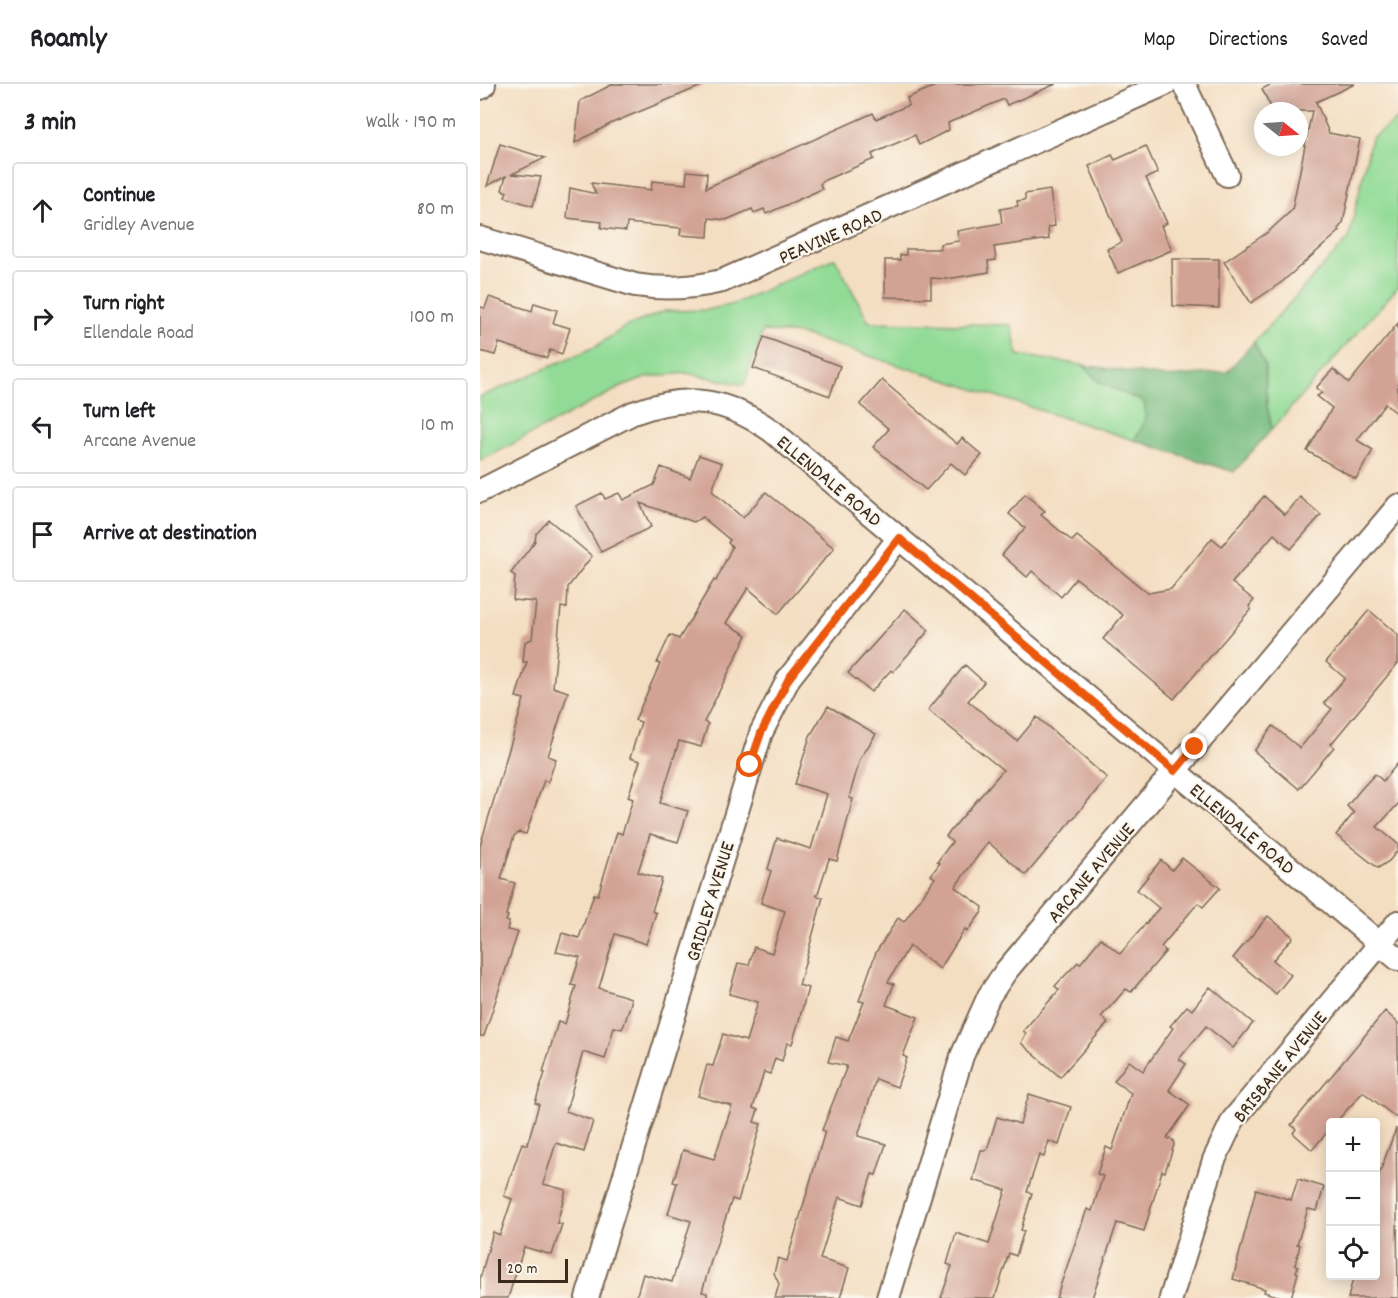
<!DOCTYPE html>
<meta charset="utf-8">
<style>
:root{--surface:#fff;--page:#f2f2f2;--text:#202124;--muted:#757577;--line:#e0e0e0}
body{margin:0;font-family:Dekko,sans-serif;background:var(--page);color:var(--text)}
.controls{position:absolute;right:18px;bottom:18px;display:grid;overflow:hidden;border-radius:6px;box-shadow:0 3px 15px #0003}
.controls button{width:54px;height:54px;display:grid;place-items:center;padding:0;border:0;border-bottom:2px solid var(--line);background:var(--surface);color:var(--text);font:30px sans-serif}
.compass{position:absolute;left:774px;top:18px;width:54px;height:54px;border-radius:50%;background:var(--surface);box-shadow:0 3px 15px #0003;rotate:107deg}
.scale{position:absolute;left:18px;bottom:15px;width:70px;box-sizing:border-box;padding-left:6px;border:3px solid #3b2a1e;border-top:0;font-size:16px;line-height:21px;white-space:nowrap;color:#3b2a1e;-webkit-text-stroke:4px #fbf7ec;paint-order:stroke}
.stop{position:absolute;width:18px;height:18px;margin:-14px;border:4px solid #ea580c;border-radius:50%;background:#fff}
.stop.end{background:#ea580c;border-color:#fff;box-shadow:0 2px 6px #0008}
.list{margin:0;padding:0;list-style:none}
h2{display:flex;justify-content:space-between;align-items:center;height:78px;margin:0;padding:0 24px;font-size:26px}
h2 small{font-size:20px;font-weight:400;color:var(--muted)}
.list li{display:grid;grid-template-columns:39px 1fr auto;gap:18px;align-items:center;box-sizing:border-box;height:96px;margin:0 12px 12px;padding:0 12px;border:2px solid var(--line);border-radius:6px}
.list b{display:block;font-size:22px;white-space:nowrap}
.list p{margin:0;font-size:20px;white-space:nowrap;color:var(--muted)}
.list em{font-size:20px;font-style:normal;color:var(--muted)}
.icon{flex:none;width:33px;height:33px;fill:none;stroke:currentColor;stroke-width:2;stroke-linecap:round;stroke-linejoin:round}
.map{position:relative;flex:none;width:918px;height:1214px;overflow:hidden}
header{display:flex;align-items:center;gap:36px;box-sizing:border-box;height:84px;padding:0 30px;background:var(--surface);border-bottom:2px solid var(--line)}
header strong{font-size:28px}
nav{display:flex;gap:33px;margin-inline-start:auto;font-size:21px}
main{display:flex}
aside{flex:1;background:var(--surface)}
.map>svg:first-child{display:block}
.green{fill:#92db96;stroke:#66825a;stroke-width:1.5}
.forest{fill:#75bb7f;stroke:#58724e;stroke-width:1.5}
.building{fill:#d2a395}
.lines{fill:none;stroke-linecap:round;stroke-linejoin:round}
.minor-casing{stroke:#7c6957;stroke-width:26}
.tertiary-casing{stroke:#7c6957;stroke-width:32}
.minor{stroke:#fff;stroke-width:22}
.tertiary{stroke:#fff;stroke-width:28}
.route{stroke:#ea580c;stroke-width:8}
.labels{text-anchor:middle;stroke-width:4.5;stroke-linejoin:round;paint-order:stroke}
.street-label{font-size:20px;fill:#3b2a1e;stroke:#fbf7ec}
</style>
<header>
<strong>Roamly</strong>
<nav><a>Map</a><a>Directions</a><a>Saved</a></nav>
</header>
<main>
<aside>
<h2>3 min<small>Walk · 190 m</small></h2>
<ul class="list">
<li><svg class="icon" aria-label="ahead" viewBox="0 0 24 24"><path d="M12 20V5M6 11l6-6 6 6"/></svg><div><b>Continue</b><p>Gridley Avenue</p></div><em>80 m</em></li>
<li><svg class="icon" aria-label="right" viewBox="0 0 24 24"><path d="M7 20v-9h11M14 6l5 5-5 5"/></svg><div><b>Turn right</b><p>Ellendale Road</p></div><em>100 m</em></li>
<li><svg class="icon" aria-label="left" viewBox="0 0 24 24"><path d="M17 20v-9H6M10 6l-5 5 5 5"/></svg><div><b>Turn left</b><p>Arcane Avenue</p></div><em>10 m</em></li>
<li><svg class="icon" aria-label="arrive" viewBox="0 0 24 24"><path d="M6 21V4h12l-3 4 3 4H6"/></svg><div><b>Arrive at destination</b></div></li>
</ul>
</aside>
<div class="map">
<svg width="918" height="1214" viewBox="0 0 918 1214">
<rect width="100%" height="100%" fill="#fbf7ec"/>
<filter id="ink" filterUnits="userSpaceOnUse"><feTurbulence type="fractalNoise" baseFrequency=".0167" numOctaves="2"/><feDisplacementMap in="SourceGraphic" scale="12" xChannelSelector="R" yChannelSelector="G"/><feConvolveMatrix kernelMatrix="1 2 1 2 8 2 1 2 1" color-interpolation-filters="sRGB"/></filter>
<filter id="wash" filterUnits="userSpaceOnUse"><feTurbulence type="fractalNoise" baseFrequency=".008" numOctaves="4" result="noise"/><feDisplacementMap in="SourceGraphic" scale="24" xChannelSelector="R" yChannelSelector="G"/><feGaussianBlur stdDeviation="1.35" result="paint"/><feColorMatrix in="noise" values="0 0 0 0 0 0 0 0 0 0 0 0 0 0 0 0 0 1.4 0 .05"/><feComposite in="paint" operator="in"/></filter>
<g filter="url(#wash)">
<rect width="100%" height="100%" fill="#f4dec2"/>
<g class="green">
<polygon points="918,35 918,203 792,345 787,322 785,282 774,258 869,154 891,54"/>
<path d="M 355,174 L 389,238 L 531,241 L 538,271 L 603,281 L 619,298 L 664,318 C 668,334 663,343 654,356 L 320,250 L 283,247 L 264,301 L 206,289 L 168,293 L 139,304 L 0,377 L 0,313 L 115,263 L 145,243 L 185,227 L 227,226 L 254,220 Z"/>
</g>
<path class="forest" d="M 774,258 L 785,282 L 787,322 L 792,345 L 754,388 L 654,356 C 663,343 668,334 664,318 L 619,298 L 603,281 L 687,293 L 747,288 Z"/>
<g id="blocks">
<g class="building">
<polygon points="133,0 226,0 132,39 95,59 100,17"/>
<polygon points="460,0 576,0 527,21 524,15 468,39 469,46 439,61 435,51 392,70 394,75 345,96 340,100 342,105 286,130 284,125 274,129 272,125 246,136 229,134 228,153 200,151 201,144 147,139 146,147 121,144 122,138 87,134 90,104 116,110 111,99 171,106 172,97 206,100 207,87 227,89 226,104 393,29 396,35 429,21 427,14"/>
<polygon points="792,0 875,0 836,18 849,49 880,55 863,139 858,145 860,147 802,198 771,219 744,178 788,148 812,126 832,27 793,27 782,5"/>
<polygon points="20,60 65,74 32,90 61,93 53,122 25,113 27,108 22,106 26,92 7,102"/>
<polygon points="666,62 678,89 666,94 687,139 681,142 692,166 638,189 627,165 642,158 609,82 632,71 635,76"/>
<polygon points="570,106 575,142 568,143 569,155 514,163 516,176 508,177 509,188 467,195 451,194 451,214 405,213 405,176 420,176 420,171 426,171 426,165 460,165 460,160 479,157 477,147 522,139 520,125 538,122 537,117 545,116 545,110"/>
<polygon points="692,175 739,175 739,224 693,222"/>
<polygon points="9,213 52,227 54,219 77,226 73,239 90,244 82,270 70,266 67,274 19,259 15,271 0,267 0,223 5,224"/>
<polygon points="918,239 918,330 905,320 877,356 893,366 876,395 827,367 852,324 837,312 842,309 836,304 853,285 869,299"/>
<polygon points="284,253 360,282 350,312 273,284"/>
<polygon points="402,296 477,360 482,354 502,371 485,391 471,379 446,406 393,363 409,345 380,321"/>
<polygon points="219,371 242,379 232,407 263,434 286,408 354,464 298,530 268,504 246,539 267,551 224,638 228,640 221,663 199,657 180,719 208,727 198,758 170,750 158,788 182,795 172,827 176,829 166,860 135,850 119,904 151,914 151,919 144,941 142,945 134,943 125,975 103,968 86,1027 113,1037 104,1068 76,1059 63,1100 86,1106 77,1139 82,1140 72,1171 44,1163 28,1214 0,1214 0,1195 13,1148 20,1151 32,1115 24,1112 42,1059 47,1061 59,1020 55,1019 65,989 63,988 78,938 85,940 96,902 91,901 100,873 76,868 82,849 99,854 114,810 118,811 137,748 142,750 153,715 148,713 160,677 150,674 161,638 155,636 180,580 177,579 190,551 199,555 234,496 236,497 252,463 248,459 250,456 222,433 214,438 160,419 171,443 121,468 96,422 122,409 125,415 139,409 143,416 174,401 181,383 210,394"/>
<polygon points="545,410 565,427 561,431 592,457 597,452 668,509 691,505 732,454 742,462 784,412 805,431 820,413 841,431 811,465 794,450 752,499 774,516 769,522 771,525 694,615 623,555 643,531 596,494 581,513 552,487 547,493 522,471 545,444 529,430"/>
<polygon points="69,436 112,472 88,503 87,524 81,523 73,603 88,608 68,672 76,675 68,698 64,696 46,750 39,748 34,752 21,795 35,799 26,831 28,832 26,837 29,838 27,846 38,848 4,952 0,952 0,762 44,615 36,613 47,578 43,578 45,558 52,555 56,518 33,516 35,492 31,489 55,457 56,450"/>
<polygon points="425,525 449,546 413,588 411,586 391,608 368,589"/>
<polygon points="889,526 918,551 918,579 851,660 854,663 819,705 774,667 793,642 820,664 852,625 844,619 865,594 846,578"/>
<polygon points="485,581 504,598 488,617 537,657 557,633 627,694 546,791 508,758 475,803 503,823 502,828 487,848 485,845 460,885 429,862 408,898 414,900 406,921 438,933 423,972 427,974 417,1003 396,995 378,1052 406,1060 396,1091 392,1090 382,1121 359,1113 340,1175 369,1184 360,1214 295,1214 299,1200 294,1189 298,1174 307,1177 345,1047 342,1046 367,982 348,978 356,953 368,957 384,918 379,917 396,868 418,834 424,838 455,794 451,791 460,779 457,778 472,758 466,752 523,686 448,626"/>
<polygon points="348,622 396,650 380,675 369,714 373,715 357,777 349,775 337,812 343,813 319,901 328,904 318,940 312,960 307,959 302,977 295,974 290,990 284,988 273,1024 278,1026 274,1038 281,1040 258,1117 252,1115 231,1177 222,1208 227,1209 227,1214 156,1214 163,1190 192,1198 211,1137 188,1130 197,1099 193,1098 203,1066 234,1075 252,1022 218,1012 227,981 233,982 243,950 266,957 278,918 249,910 258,879 269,881 274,863 292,869 305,827 281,819 291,787 288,785 297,754 331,765 347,710 315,700 330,652"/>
<polygon points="918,679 918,720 897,743 918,760 918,766 909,777 898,784 856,751 874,729 867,722 882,704 895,690 903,697"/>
<polygon points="702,774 740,804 723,823 718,819 681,863 686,867 651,908 646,905 621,933 628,939 580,993 541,959 546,949 543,947 579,906 575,902 598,878 600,880 621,854 640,870 679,824 657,806 681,776 692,786"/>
<polygon points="788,832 813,853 793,876 811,891 796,910 753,874"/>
<polygon points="730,903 773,939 753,964 726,942 699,975 706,980 689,1006 710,1021 687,1054 693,1056 694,1061 685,1088 682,1087 664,1147 637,1139 612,1214 576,1214 607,1125 612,1127 623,1092 617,1090 626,1063 632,1066 651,1009 634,997 649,977 663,987 693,944 690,942 707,922 712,926"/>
<polygon points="905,927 918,939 918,1035 883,1008 856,1038 850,1038 850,1045 832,1066 813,1049 816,1045 811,1041"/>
<polygon points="549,1010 591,1023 579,1061 569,1057 564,1073 559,1071 547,1108 552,1109 541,1146 544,1147 536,1172 529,1169 515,1214 461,1214 472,1182 467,1180 476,1149 509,1160 526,1106 493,1096 501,1066 507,1066 517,1033 540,1040"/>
<polygon points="916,1044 918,1214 868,1214 874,1191 896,1191 896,1099"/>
<polygon points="818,1095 844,1103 837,1127 828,1125 817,1160 820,1161 815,1181 818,1182 816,1188 818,1189 811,1214 804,1214 784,1208 785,1205 753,1195 776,1105 811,1116"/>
</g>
</g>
</g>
<g filter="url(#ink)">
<use href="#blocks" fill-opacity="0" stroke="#7c6957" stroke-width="1.5"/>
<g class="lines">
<defs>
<g id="minor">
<polyline points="704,0 747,91"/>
<path d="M 0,154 L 155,201 C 186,206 212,204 242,197 L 685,0"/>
<path d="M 0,407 L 153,329 C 207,309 244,314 292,347 L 918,875"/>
<polyline points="107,1214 281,649 309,594 419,454"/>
<polyline points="408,1214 482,972 509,912 526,887 918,422"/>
<polyline points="691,1214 734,1076 753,1036 918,838"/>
</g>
<polyline id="tertiary" points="0,1 1,0"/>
</defs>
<use href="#minor" class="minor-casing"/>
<use href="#tertiary" class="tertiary-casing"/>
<use href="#minor" class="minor"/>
<use href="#tertiary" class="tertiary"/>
</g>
</g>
<g class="lines" filter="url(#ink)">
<polyline class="route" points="270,681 281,649 309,594 419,454 695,687 715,663"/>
</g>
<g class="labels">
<g class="street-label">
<text transform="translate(350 151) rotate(-24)" y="7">PEAVINE ROAD</text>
<text transform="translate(350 396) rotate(40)" y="7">ELLENDALE ROAD</text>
<text transform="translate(763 744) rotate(40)" y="7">ELLENDALE ROAD</text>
<text transform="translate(610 788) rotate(-50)" y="7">ARCANE AVENUE</text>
<text transform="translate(229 817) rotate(-73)" y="7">GRIDLEY AVENUE</text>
<text transform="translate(799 982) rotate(-51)" y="7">BRISBANE AVENUE</text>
</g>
</g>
</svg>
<div class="controls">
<button>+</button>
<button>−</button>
<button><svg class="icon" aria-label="locate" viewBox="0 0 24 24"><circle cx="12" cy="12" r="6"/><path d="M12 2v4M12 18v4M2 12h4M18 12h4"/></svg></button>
</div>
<svg class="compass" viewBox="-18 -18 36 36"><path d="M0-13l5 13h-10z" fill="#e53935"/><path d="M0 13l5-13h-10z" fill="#757577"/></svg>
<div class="scale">20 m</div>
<div class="stop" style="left:270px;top:681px"></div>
<div class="stop end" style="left:715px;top:663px"></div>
</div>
</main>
